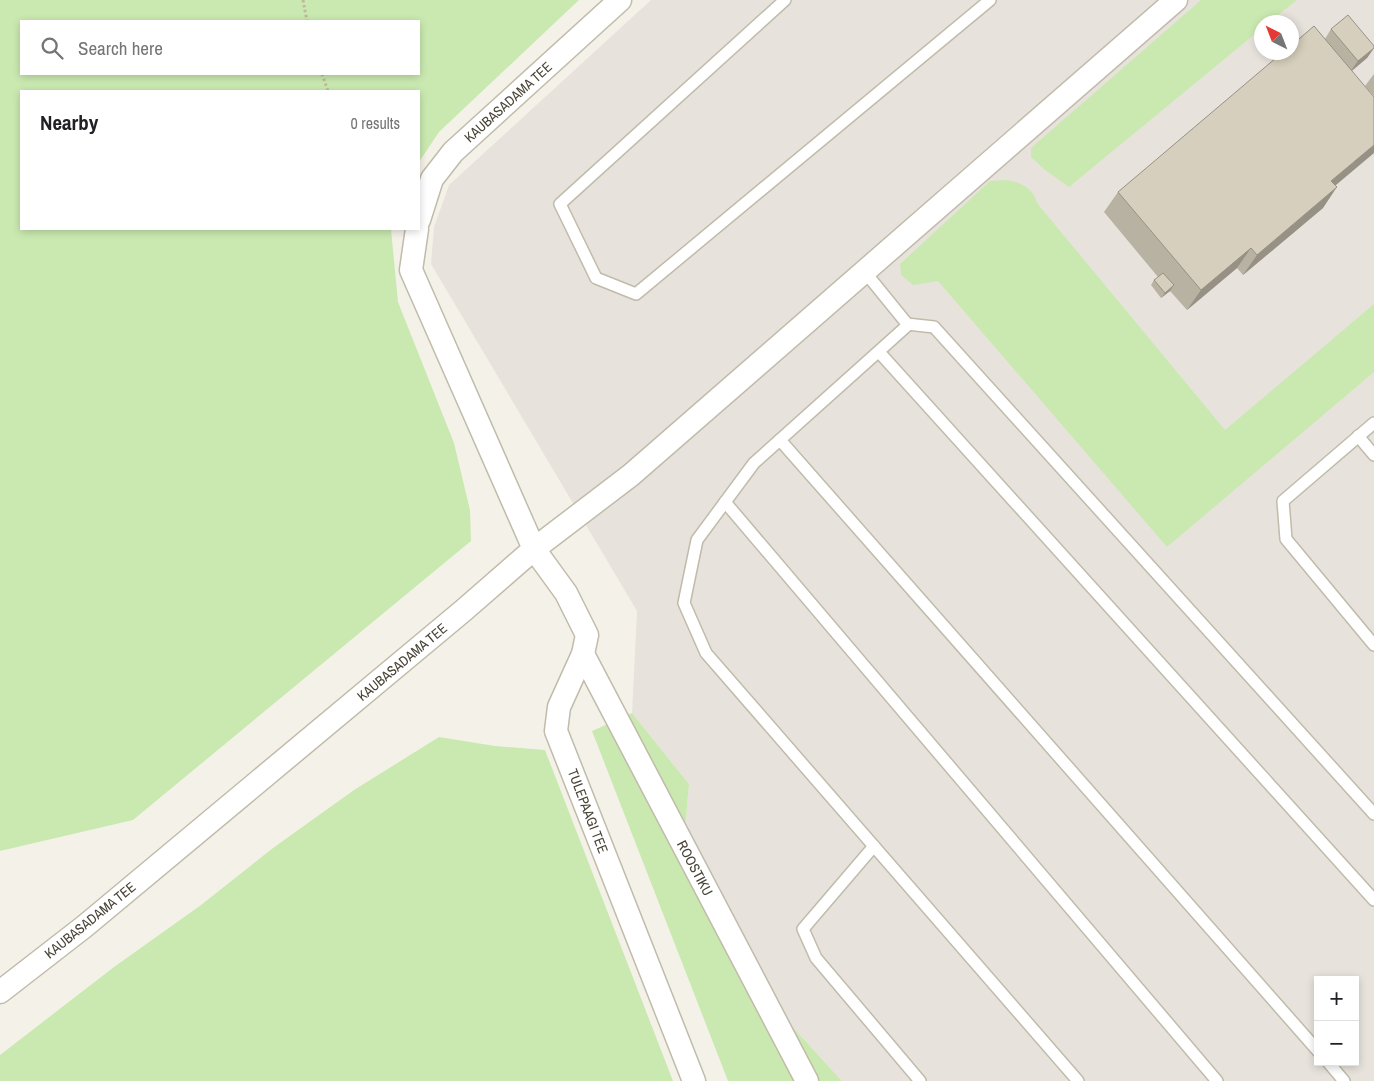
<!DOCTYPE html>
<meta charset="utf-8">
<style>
:root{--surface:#fff;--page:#f6f6f6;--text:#202124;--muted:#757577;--line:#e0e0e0}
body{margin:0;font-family:"Archivo Narrow",sans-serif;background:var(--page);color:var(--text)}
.controls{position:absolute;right:15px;bottom:15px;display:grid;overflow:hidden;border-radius:0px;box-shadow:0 2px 8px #0003}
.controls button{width:45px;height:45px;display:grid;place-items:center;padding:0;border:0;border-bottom:1px solid var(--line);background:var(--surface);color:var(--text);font:25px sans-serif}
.compass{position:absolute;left:1254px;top:15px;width:45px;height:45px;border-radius:50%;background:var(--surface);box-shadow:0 2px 8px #0003;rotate:318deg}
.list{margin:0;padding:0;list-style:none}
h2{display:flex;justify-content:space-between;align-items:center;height:65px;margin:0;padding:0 20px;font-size:21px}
h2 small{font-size:16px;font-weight:400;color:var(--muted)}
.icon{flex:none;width:28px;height:28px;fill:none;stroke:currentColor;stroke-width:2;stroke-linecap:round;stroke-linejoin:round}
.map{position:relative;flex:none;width:1374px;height:1081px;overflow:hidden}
.search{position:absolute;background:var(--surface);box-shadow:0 2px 8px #0003;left:20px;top:20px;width:400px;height:55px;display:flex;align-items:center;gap:12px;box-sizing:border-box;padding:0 18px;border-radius:0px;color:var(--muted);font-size:19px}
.panel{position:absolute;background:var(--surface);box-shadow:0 2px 8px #0003;left:20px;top:90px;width:400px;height:140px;border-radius:0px}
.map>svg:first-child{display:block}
.industrial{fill:#e7e3dc;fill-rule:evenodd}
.green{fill:#cae9b0;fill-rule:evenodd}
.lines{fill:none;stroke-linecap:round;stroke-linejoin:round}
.service-casing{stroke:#c0bbaa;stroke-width:14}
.minor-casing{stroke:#c0bbaa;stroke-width:25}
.path{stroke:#c2b89b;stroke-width:3;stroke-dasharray:2.5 2.5;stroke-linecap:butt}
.service{stroke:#fff;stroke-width:11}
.minor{stroke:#fff;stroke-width:22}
.wall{fill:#b8b2a3}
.shaded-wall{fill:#969184}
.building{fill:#d6cfbd;stroke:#969184}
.labels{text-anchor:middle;stroke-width:4;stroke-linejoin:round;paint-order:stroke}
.street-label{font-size:14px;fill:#484336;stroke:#fff}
</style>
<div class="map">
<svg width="1374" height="1081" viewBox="0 0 1374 1081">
<rect width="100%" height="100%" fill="#f4f2e8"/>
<path class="industrial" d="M 651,0 L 1374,0 L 1374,1081 L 842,1081 L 746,976 L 684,841 L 689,784 L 632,713 L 637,611 L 431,264 L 434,227 L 449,185 ZM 1262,22 L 1292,22 L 1292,52 L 1262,52 ZM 1318,980 L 1355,980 L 1355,1062 L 1318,1062 Z"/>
<g class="green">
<path d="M 0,0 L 579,0 L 439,132 L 419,162 L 419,91 L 21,91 L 21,229 L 391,229 L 398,302 L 454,443 L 470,510 L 471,541 L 133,820 L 0,851 ZM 21,21 L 419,21 L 419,74 L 21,74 Z"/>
<polygon points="1201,0 1297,0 1269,22 1262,22 1261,29 1069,187 1045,170 1031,157 1031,148"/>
<path d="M 1007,180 C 1022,183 1033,188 1037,203 L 1225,430 L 1374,304 L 1374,372 L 1167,547 L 938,281 L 913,285 L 901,275 L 900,264 L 990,181 Z"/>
<polygon points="632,713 689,784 684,841 746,976 842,1081 728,1081 592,731"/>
<polygon points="439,737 495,746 545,750 673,1081 0,1081 0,1055 114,967 201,905 273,848 354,790"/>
</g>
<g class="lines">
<defs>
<g id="service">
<polyline points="785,0 560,204 596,278 636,294 990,0"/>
<polyline points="865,272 908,325 754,463 697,540 684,603 706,653 1078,1081"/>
<polyline points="907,324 934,327 1374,814"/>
<polyline points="879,352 1374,900"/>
<polyline points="1374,423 1283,501 1286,539 1374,645"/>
<polyline points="1358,436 1374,455"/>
<polyline points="780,440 1318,1051"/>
<polyline points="725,502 1217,1081"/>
<polyline points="874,846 803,929 816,958 920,1081"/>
<polyline points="1328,1062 1344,1081"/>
</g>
<g id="minor">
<polyline points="419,220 432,179 453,152 620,0"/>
<polyline points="583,654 807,1081"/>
<polyline points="0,992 85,926 464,610 534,549 411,270 417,229"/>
<polyline points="694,1081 556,731 559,707 583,654 587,635 566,593 534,549 631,475 1176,0"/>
</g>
</defs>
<use href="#service" class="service-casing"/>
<use href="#minor" class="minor-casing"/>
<g class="path">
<polyline points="303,0 307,21"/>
<polyline points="322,74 328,91"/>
</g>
<use href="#service" class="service"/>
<use href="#minor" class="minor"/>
</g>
<g class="wall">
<polygon points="1331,29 1374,46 1374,48 1367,58 1352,71 1335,186 1323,208 1243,275 1237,268 1187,310 1170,291 1161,298 1151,285 1154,280 1158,277 1104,212 1118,192 1325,39"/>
<polygon points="1374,74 1374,96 1365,86"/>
</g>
<g class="shaded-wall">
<polygon points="1374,48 1367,58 1350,72 1358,61"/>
<polygon points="1374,145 1374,153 1317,201 1331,181"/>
<polygon points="1337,187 1323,208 1243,275 1257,255"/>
<polygon points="1251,248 1237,268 1187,310 1201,290"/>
<polygon points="1174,285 1170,291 1161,298 1165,293"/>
</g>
<g class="building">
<polygon points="1348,15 1374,46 1374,48 1358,61 1331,29"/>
<polygon points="1314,26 1374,97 1374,145 1331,181 1337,187 1257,255 1251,248 1201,290 1118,192 1283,52 1292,52 1292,45"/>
<polygon points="1163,273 1174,285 1165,293 1154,280"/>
</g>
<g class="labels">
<g class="street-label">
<text transform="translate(508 102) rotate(-42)" y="5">KAUBASADAMA TEE</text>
<text transform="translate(402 662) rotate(-40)" y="5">KAUBASADAMA TEE</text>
<text transform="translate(588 811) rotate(69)" y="5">TULEPAAGI TEE</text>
<text transform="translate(695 868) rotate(62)" y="5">ROOSTIKU</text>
<text transform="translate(90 920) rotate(-39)" y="5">KAUBASADAMA TEE</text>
</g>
</g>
</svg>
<div class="controls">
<button>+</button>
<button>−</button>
</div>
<svg class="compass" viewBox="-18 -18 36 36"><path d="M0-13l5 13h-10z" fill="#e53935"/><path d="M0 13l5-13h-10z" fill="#757577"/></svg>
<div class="search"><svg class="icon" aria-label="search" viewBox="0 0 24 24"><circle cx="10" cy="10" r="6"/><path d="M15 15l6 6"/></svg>Search here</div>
<section class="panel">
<h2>Nearby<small>0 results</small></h2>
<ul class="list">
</ul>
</section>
</div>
